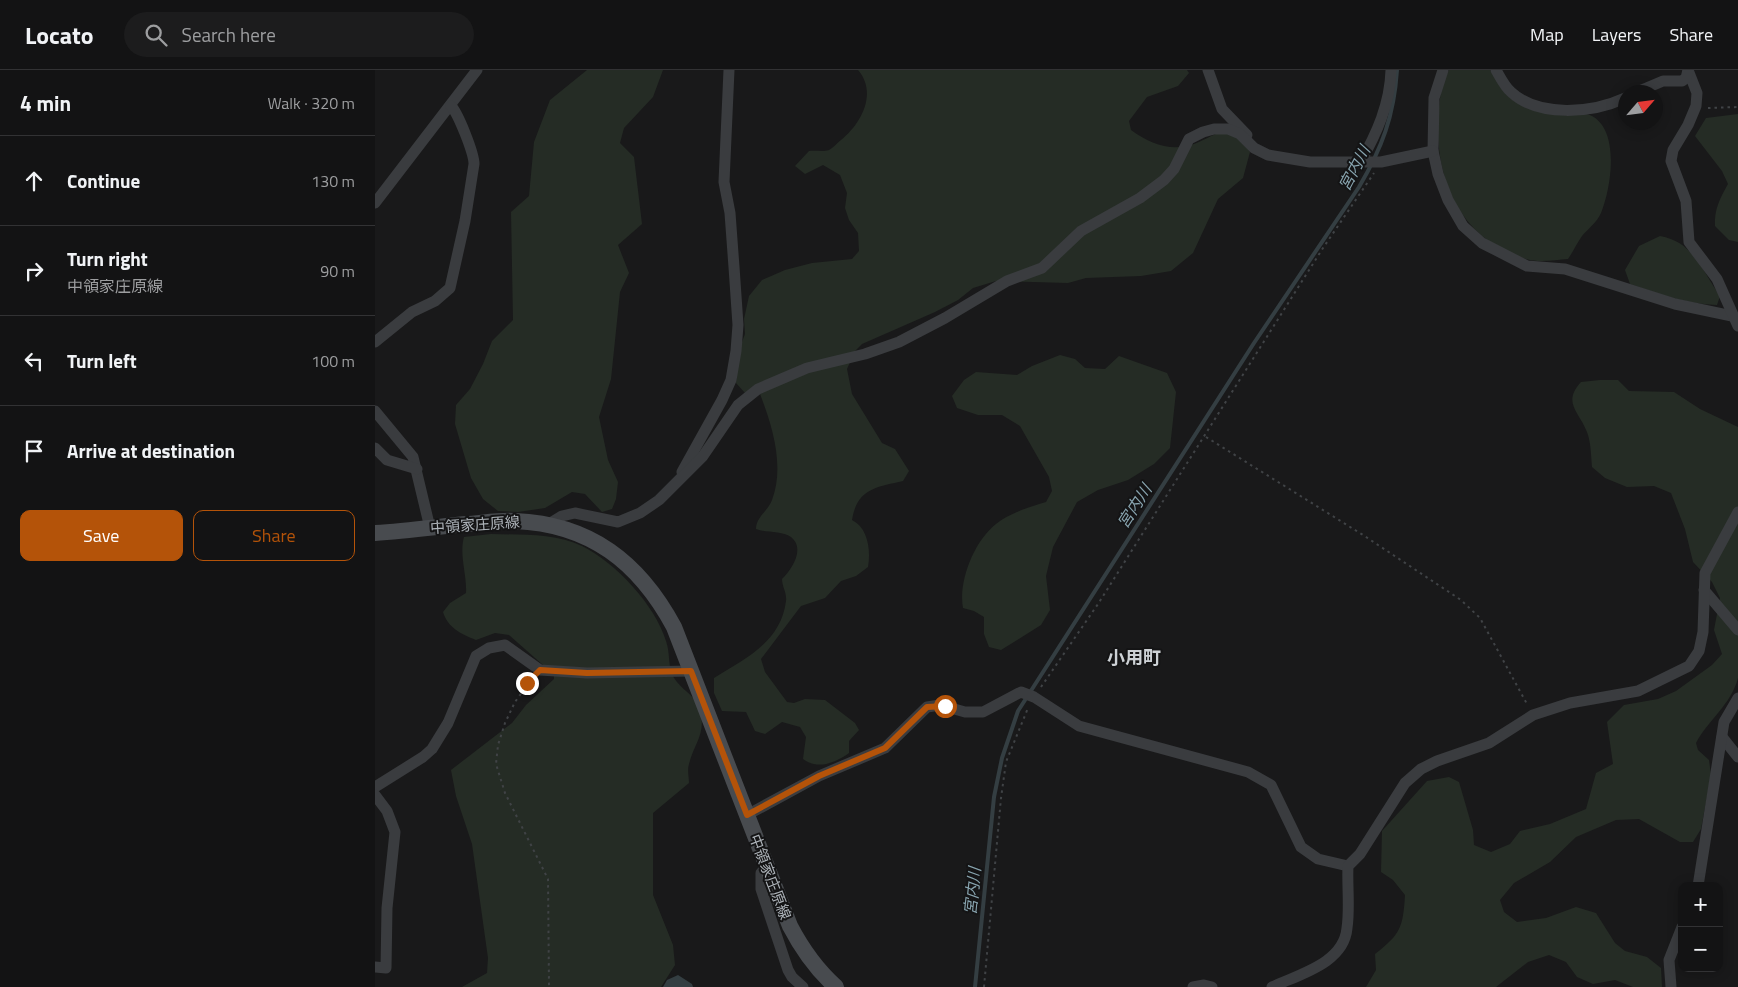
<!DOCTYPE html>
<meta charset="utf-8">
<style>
:root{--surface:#131314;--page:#1c1c1d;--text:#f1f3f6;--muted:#9d9ea0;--line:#323234;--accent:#b45309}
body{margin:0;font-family:"Titillium Web","Noto Sans JP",sans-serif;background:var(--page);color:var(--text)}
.controls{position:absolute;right:15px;bottom:15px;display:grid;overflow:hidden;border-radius:10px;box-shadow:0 2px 12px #0003}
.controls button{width:45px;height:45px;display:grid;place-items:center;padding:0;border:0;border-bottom:1px solid var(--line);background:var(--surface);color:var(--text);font:25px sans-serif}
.compass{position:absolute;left:1243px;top:15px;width:45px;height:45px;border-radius:50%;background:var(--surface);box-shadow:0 2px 12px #0003;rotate:62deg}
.stop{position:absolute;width:15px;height:15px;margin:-11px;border:4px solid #b45309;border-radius:50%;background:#fff}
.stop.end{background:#b45309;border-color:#fff;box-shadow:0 1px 5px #0008}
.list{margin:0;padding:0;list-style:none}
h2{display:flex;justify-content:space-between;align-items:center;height:65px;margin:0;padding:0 20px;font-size:21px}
h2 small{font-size:16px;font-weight:400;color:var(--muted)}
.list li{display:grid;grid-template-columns:32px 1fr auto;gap:15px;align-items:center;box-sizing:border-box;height:90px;padding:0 20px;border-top:1px solid var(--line)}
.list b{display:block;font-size:19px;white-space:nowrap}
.list p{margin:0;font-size:16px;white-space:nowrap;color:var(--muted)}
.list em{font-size:16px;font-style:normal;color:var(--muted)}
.actions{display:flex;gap:10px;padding:15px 20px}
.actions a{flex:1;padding:11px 0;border:1px solid var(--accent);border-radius:10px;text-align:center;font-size:18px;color:var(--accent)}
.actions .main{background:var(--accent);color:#fff}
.icon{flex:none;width:28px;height:28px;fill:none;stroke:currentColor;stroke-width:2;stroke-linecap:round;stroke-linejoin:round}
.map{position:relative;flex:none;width:1363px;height:917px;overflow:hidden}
header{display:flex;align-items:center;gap:30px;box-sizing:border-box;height:70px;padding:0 25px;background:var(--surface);border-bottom:1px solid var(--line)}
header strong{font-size:24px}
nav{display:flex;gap:28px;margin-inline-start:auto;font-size:18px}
.search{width:350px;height:45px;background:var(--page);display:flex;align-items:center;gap:12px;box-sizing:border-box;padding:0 18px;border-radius:28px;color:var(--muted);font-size:19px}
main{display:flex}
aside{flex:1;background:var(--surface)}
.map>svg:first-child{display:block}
.green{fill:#252c25}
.water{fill:#343e42}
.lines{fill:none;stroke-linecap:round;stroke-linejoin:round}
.stream{stroke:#343e42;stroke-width:4}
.path{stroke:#404346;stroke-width:2;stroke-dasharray:2.5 4;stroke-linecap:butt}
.street{stroke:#3a3c3f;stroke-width:11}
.secondary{stroke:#484b4f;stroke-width:16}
.route{stroke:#b45309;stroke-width:6}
.labels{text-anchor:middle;stroke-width:4;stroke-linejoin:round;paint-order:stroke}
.street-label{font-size:15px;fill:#adb3b9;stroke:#141415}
.water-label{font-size:16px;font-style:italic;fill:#88a4af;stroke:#141415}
.quarter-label{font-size:18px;font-weight:bold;fill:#cdd1d5;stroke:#141415}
</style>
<header>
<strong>Locato</strong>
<div class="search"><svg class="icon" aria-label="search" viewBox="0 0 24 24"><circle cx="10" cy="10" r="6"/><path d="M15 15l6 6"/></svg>Search here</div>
<nav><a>Map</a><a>Layers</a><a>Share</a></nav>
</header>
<main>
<aside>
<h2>4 min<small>Walk · 320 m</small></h2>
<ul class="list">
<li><svg class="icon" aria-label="ahead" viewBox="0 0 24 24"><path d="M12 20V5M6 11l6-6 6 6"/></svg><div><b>Continue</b></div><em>130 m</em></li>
<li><svg class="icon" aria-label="right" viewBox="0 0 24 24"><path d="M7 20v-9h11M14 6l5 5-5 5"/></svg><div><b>Turn right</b><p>中領家庄原線</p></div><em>90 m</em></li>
<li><svg class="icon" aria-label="left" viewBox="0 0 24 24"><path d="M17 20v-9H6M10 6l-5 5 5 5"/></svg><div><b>Turn left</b></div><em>100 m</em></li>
<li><svg class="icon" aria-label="arrive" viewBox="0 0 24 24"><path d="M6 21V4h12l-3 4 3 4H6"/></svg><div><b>Arrive at destination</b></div></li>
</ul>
<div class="actions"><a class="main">Save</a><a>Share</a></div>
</aside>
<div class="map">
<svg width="1363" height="917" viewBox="0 0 1363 917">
<rect width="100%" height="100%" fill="#19191a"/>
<g class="green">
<polygon points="212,0 288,0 278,27 249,58 245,73 259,87 267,154 243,175 254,203 245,222 236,309 224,347 233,390 243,412 241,429 237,439 227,442 210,424 197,422 170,438 143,442 123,441 108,429 96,408 80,354 81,335 95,319 108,294 117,271 138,250 136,142 154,126 159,72 175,30"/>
<path d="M 483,0 L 812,0 L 814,3 L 803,16 L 772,27 L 754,51 L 756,60 C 778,76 802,84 828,70 C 835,67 845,60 853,62 C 864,63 869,74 875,82 L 868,108 L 843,129 L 818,183 L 796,201 L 766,206 L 711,208 L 693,213 L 621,211 L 598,218 L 583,230 L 560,242 L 487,274 L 480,281 L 472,299 L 477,324 L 507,373 L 520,379 L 534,401 L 528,411 C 501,417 482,419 477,450 C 493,458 496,480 493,497 L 481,506 L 466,511 L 450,528 L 426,536 L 386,589 L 390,602 L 412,632 L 419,633 L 430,629 L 450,630 L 480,653 L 484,660 L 474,671 L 474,683 C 460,693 443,700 428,689 L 431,667 L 425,657 L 407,652 L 390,664 L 380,661 L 371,642 L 347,641 L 339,623 L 339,608 C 370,589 406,572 411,531 C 412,522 407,517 407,509 C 416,500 431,479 416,467 C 407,461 392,463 381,459 C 381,447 393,441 397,430 C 410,396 397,355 385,324 L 370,323 L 361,313 L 364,280 L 370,264 L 369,249 L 374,226 L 387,210 L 410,200 L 437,193 L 477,189 L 484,181 L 483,163 L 474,150 L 470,138 L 472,123 L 465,105 L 448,95 L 430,104 L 420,96 L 434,81 C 440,80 448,82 454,80 C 458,78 462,73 466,70 C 486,54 503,23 483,0 Z"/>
<path d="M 1074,0 L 1115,0 C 1122,9 1126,21 1135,28 C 1151,42 1188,39 1208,43 C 1247,50 1237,116 1226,143 C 1222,152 1213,159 1207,166 C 1202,173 1198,182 1193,189 C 1180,190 1164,193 1151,189 C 1090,171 1062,117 1063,56 C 1064,38 1064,16 1074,0 Z"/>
<path d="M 1363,44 L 1363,172 L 1354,170 L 1340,156 C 1339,140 1345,128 1353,114 L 1347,101 L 1320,66 L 1331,48 Z"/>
<path d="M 1285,166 C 1319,172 1327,201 1345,226 L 1342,235 C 1311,234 1284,224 1255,214 L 1250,200 L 1264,176 Z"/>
<path d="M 685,285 L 700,289 L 710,298 L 730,299 L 744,286 L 792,303 L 801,322 L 795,378 L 779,394 L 753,410 L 723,420 L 702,432 L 678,477 L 671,506 L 675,540 L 666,555 L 626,580 L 614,577 L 609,564 L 609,547 L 599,541 L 588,538 C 583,512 599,471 621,454 C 635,443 654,437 671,432 L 677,421 L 674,407 L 645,356 L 627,345 L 603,345 L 582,338 L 577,326 L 589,310 L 601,302 L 642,305 L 657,296 Z"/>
<path d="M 1225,310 L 1243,310 L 1254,321 L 1299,322 L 1325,339 L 1363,357 L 1363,608 C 1356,635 1333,650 1321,673 L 1323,680 L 1334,690 L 1336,705 L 1326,759 L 1318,772 L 1305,772 L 1264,749 L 1241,750 L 1201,767 L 1175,792 L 1139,813 L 1125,830 L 1129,842 L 1142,852 L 1171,848 L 1201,837 L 1221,843 L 1240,873 L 1250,881 L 1272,887 L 1286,898 L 1287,917 L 1258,917 L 1240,910 L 1218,914 L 1202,907 L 1191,892 L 1174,885 L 1153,892 L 1121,917 L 991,917 L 1001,900 L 1000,884 C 1026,864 1028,857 1030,825 L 1018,810 L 1006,802 L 1007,761 L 1052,711 L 1074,707 L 1084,712 L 1098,760 L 1099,775 L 1116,782 L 1135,774 L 1145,761 L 1175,754 L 1211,739 L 1221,703 L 1238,694 L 1232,652 L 1249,635 L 1283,629 L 1301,621 L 1337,595 L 1347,584 L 1339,560 L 1345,528 L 1337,512 L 1318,492 L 1310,459 L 1296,423 L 1279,416 L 1252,417 L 1230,408 L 1217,397 C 1216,386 1216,372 1212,362 C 1204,341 1187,333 1206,312 Z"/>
<path d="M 116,464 C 145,465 180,463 207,476 C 241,493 280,535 291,571 C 295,582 293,593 297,604 C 304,620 323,625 326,643 C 330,666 319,674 314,694 C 312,700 314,707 314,713 L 278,743 L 278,825 L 298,875 L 300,895 L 286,917 L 87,917 L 112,903 L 113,888 L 97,774 L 81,726 L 76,700 L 137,653 L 151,635 L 179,609 L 179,598 L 168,595 L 134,565 L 120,563 L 101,570 C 86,564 73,558 68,542 L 75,533 L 91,523 C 92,505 84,485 89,467 Z"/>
</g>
<polygon class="water" points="303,905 317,914 318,917 288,917 292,910"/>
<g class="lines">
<path class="stream" d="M 600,917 L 619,727 L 627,688 L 643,641 L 879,273 L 984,117 C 1007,78 1019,46 1022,0"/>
<g class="path">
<polyline points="1333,38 1363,37"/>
<polyline points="831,367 988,465 1086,530 1105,548 1152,634"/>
<polyline points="157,608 140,632 130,653 123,675 121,694 130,723 173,809 174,917"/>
<polyline points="666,617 723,534 948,178 999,103"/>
<polyline points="609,917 626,728 631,692 653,638"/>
</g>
<g class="street">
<polyline points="833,0 847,39 872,65"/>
<polyline points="1068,0 1059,28 1058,81 1063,104 1073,130 1088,156 1107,173 1152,196 1190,199 1300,234 1357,246"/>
<path d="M 1121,0 C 1125,7 1130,17 1136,22 C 1164,48 1218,43 1250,28"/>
<polyline points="1313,0 1322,23 1321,36 1313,55 1298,80 1296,91 1311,131 1314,172 1342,209 1363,256"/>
<polyline points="1262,22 1288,11 1307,11 1311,8 1313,0"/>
<path d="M 985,93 C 1002,63 1015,34 1016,0"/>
<polyline points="0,133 102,0"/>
<path d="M 0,272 L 37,242 L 60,231 L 75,218 L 90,151 L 99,94 C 99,83 83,43 76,36"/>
<polyline points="0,341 38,387 55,458"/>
<polyline points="0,378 12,390 42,399"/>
<polyline points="307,402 347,330 356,310 361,281 363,255 359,197 355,143 349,112 354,0"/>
<polyline points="174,454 187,446 200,443 243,452 265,443 284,430 328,386 363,335 383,319 432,298 490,284 524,272 570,248 632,211 667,198 706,161 765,128 789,110 799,99 814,69 828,62 839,59 853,59 865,64 879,78 893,85 935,92 1006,92 1058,81"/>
<polyline points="1329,520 1363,560"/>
<polyline points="1347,667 1363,687"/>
<polyline points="0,717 48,687 57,679 73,653 101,586 114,578 130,575 165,600 212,603 316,601"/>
<polyline points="0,725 12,741 20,762 12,838 11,898 0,897"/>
<polyline points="372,745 444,706 510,678 552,637 565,635 590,642 608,642 646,622 659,627 704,656 873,702 896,715 926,777 943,789 973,796"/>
<polyline points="392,797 386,803 386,819 413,900 417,907 428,917"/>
<polyline points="1323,816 1349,652 1363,628"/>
<polyline points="818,917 829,915 837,917"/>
<path d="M 897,917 C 925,904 969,893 972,858 C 975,838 972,816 973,796 L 985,784 L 1030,713 L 1046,699 L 1062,691 L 1114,673 L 1158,645 L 1195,633 L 1263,621 L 1314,596 L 1324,581 L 1328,562 L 1330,503 L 1363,442"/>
<polyline points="1296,917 1294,890 1307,857"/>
</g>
<path class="secondary" d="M 0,463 C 30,461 61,457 91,454 C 107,453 124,450 140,451 C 215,454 264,492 299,557 L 415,856 C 427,879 441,899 461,917"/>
</g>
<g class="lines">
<polyline class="route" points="152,613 165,600 212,603 316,601 372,745 444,706 510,678 552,637 570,636"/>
</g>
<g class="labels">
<g class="street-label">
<text transform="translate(100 455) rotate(-4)" y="5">中領家庄原線</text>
<text transform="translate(395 807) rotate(69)" y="5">中領家庄原線</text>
</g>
<g class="water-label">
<text transform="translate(979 98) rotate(-62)" y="6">宮内川</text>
<text transform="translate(759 436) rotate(-57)" y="6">宮内川</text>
<text transform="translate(597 821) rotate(-84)" y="6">宮内川</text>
</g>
<g class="quarter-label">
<text x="759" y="594">小用町</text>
</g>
</g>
</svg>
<div class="controls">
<button>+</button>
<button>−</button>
</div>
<svg class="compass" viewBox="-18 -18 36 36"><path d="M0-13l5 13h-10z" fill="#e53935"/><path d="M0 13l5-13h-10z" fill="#9d9ea0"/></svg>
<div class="stop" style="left:570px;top:636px"></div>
<div class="stop end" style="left:152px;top:613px"></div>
</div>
</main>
